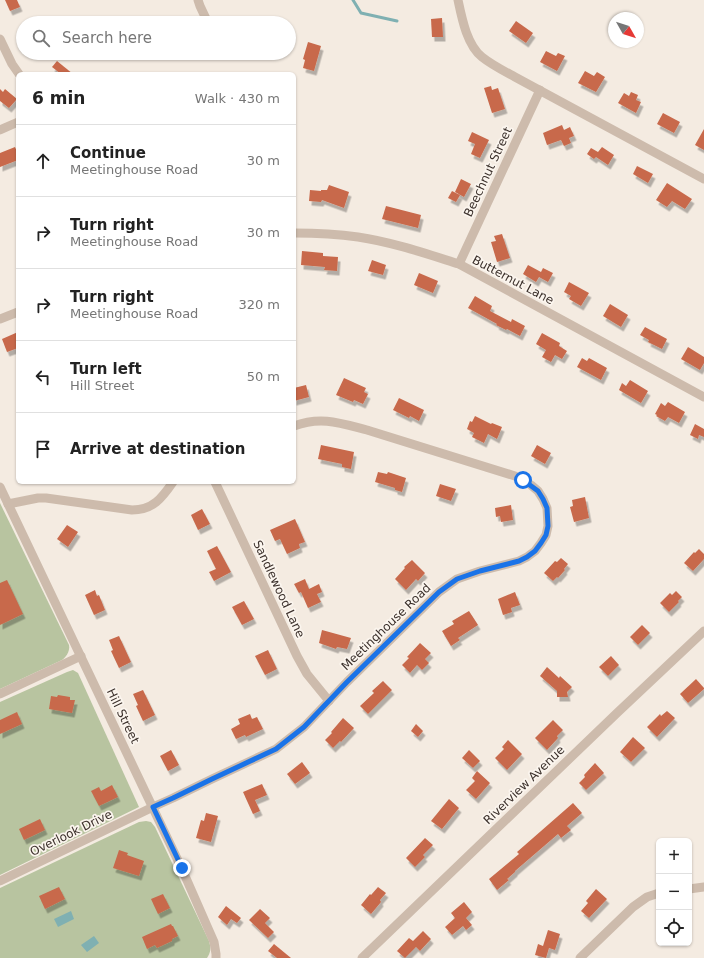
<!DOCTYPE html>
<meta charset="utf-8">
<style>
:root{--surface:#fff;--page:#f2f2f2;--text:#222;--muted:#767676;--line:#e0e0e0}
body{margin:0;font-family:"DejaVu Sans",sans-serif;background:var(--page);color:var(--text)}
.controls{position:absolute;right:12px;bottom:12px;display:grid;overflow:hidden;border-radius:6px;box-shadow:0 1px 3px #0004}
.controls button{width:36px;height:36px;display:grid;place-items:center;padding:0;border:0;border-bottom:1px solid var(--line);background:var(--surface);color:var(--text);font:20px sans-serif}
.compass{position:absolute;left:608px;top:12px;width:36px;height:36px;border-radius:50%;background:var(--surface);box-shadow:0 1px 3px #0004;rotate:129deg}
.stop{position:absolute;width:12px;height:12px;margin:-9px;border:3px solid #1a73e8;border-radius:50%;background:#fff}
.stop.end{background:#1a73e8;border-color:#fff;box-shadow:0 1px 4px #0008}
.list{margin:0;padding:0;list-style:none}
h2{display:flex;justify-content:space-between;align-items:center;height:52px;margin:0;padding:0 16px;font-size:17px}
h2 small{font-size:13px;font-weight:400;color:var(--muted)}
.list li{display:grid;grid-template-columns:26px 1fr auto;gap:12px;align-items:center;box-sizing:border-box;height:72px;padding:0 16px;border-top:1px solid var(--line)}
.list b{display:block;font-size:15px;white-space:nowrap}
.list p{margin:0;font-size:13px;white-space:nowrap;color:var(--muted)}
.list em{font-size:13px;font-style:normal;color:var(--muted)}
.icon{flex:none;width:22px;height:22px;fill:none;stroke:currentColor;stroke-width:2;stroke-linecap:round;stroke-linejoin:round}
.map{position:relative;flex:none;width:704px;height:958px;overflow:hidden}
.search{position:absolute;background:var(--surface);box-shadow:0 1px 3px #0004;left:16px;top:16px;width:280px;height:44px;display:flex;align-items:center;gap:10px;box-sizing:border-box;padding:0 14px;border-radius:22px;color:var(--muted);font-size:15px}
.panel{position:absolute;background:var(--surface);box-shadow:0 1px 3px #0004;left:16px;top:72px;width:280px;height:412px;border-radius:6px}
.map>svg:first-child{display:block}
.green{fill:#b8c4a0}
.water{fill:#7fb0b2}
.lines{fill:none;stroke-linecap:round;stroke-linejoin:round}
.stream{stroke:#7fb0b2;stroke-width:3}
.building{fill:#c8694b;filter:url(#shadow)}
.street{stroke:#cdbbac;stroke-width:9}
.route{stroke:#1a73e8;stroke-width:5}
.labels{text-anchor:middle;stroke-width:3.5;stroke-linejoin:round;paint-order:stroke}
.street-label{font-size:12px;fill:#3b302b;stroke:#fbf5ee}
</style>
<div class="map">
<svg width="704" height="958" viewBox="0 0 704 958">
<defs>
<filter id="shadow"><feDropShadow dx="2.5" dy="4.5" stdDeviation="0" flood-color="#0004"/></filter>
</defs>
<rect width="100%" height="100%" fill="#f4ebe1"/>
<g class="green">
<path d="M 0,503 L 69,645 C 70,651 67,656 62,660 L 0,689 Z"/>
<polygon points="73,670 78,673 139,807 0,875 0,702 67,672"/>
<path d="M 146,821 L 151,822 L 155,827 L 209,941 C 211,948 211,952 207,958 L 0,958 L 0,888 L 139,822 Z"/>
</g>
<g class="water">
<polygon points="71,911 74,919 58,927 54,919"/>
<polygon points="94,936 99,943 87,952 81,945"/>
</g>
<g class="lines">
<polyline class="stream" points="353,0 361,13 397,21"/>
</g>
<g class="building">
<polygon points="5,0 17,0 20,7 10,11"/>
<polygon points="442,18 443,37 432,37 431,19"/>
<polygon points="516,21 533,33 526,43 509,31"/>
<polygon points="308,42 321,46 314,71 303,68 305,60 303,59"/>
<polygon points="546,51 556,56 558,53 565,56 557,71 540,62"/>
<polygon points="57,61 73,74 61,74 52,67"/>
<polygon points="585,71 594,76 597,72 605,77 596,92 578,83"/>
<polygon points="491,86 492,90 498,88 505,109 492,113 484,88"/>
<polygon points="0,89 3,92 5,89 17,99 9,108 0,101"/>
<polygon points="631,92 638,95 636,100 641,102 636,113 618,103 624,93 629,96"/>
<polygon points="663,113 680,122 674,133 657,124"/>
<polygon points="562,125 564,130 570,127 574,136 569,138 571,143 564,146 561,140 547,145 543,133"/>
<polygon points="704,129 704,150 695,145"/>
<polygon points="472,132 489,140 480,158 471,154 475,144 468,141"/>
<polygon points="15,147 18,154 18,160 0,167 0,153"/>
<polygon points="602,147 614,155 608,165 596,157 594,159 587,154 591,148 598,152"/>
<polygon points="637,166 653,174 648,183 633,174"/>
<polygon points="461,179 471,184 464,197 455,192"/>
<polygon points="667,183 692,199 685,209 672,201 667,207 656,200"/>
<polygon points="329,185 349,192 344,208 322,200 321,202 309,201 310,190 321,191 321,190 327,190"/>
<polygon points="452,191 460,195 456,202 448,198"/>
<polygon points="386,206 421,215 418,228 382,219"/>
<polygon points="502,234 510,258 497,262 491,242 496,241 494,236"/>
<polygon points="302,251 323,253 323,256 338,257 337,271 324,270 325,267 301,265"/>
<polygon points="372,260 386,265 383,275 368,271"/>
<polygon points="528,265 541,272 543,268 553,273 548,282 539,277 536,282 523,274"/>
<polygon points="419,273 438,281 433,293 414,285"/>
<polygon points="569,282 589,293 581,306 569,299 571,296 564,292"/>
<polygon points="475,296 492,306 490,311 511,322 512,319 525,326 520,336 507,329 506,330 496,325 497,324 468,308"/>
<polygon points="610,304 628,315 621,327 603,316"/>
<polygon points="645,327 667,339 662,349 648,342 649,340 640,335"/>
<polygon points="18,332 18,348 7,352 2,339"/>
<polygon points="542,333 560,343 559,346 567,351 562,359 555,355 551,362 542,357 546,350 536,344"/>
<polygon points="688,347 704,357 704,363 700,370 681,359"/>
<polygon points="582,358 587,361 589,358 607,368 601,380 577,367"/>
<polygon points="344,378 366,388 364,392 368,394 363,404 354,400 353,402 336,395"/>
<polygon points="630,380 648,391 641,403 619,390 622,383 626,386"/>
<polygon points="306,385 309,397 294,401 294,388"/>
<polygon points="399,398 424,410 419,421 410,416 409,418 393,410"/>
<polygon points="668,402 685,412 679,423 668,417 665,421 656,416 657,415 655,414 661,403 665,406"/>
<polygon points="475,416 491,424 492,423 502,427 497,439 488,434 484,443 472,437 474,433 467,429 470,421 472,422"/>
<polygon points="695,424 704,429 704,437 699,435 698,439 690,435"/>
<polygon points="321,445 354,452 351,469 342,467 342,464 318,459"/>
<polygon points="537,445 551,453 545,464 531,456"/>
<polygon points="378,472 387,474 388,472 406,478 402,492 395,490 395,488 375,482"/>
<polygon points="440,484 456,489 451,501 436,496"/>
<polygon points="585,497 589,518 574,522 570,507 573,506 572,500"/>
<polygon points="511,505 513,520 501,522 500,516 496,517 495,508"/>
<polygon points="202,509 210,524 198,530 191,515"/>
<polygon points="295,519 305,542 299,544 300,548 287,554 280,539 275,541 270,530"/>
<polygon points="67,525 78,532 68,547 57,539"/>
<polygon points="217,546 231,572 214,581 209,572 216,569 207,551"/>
<polygon points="699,549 704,554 704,559 693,571 684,563 694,552 695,553"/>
<polygon points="561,558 568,564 564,569 565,570 558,578 557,577 553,581 544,573 555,561 557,562"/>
<polygon points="412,560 425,573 418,581 416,579 406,590 395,579 405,568 404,567"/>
<polygon points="305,579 309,589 319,584 322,592 317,594 321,602 308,608 301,592 299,593 294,584"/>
<polygon points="7,580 23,614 0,625 0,583"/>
<polygon points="95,590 97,596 99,595 105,610 94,615 85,595"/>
<polygon points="676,591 682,597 678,601 679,602 669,612 660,603 670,593 672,595"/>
<polygon points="515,592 520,605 511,608 512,612 503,615 498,599"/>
<polygon points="244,601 254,619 242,625 232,607"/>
<polygon points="469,611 478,625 458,638 460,640 451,646 442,631 454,624 452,621"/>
<polygon points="642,625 650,633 638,645 630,637"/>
<polygon points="322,630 351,638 347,649 337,647 336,649 319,643"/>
<polygon points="119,636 131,662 119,668 111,651 113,650 109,640"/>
<polygon points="420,643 431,653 425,659 429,663 422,670 417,665 410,673 402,665 409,658 407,657"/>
<polygon points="268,650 277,669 265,675 255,656"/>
<polygon points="611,656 619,665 608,676 599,667"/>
<polygon points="547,667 559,678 560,676 572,687 567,692 568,697 557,697 557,691 540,676"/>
<polygon points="696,679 704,688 704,689 688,703 680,694"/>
<polygon points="383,681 392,690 368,714 360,706 374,693 372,691"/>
<polygon points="143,690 155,715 143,721 136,706 138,705 133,694"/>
<polygon points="58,695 70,697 70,700 75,700 72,713 49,709 51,696 57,697"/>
<polygon points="667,711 675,718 657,737 647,727 660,714 661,716"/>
<polygon points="17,712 22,724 0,734 0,720"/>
<polygon points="250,714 252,719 257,717 263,729 246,737 245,735 236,739 231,729 240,724 238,719"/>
<polygon points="343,718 354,728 341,742 340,741 333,748 325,740 332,733 331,732"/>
<polygon points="553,720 563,730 557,736 558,738 547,750 535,738"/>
<polygon points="416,724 423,731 418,737 411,731"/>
<polygon points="633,737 645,748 631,762 620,752"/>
<polygon points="508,740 522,754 507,770 495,758 504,749 502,747"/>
<polygon points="171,750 179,765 168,771 160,756"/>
<polygon points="469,750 480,761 473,768 462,758"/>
<polygon points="302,762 310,773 295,784 287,774"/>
<polygon points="595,763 604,773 586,790 579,783 585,777 584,775"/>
<polygon points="477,771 490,783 476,799 466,790 475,781 472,778"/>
<polygon points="262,784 267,795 255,800 260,811 253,814 243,792"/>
<polygon points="112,785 118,797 99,806 91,791 99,787 101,791"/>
<polygon points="449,799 459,808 442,829 431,821"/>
<polygon points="573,803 582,813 567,826 571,830 561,838 558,834 515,871 515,872 507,879 509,880 497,890 489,879 519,854 517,852"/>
<polygon points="206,813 218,816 211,842 196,838 201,820 204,821"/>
<polygon points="40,819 45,830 24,840 19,829"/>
<polygon points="425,838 433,845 423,855 425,857 415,867 406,858"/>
<polygon points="119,850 128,853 127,855 144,861 139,876 113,868"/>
<polygon points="59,887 65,899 45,909 39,896"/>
<polygon points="378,887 386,893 380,900 381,902 371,914 361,905 370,894 371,895"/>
<polygon points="596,889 607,899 589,918 581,911 588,903 586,901"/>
<polygon points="163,894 170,908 158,914 151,899"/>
<polygon points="464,902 472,912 466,918 472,925 466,930 463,926 452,935 445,927 455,918 451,913"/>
<polygon points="226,906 241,918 237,923 231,919 227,925 218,917"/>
<polygon points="260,909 270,918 265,923 274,932 268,938 249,920"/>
<polygon points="171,924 172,926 173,926 178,936 172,939 172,941 157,948 155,945 147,949 142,937"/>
<polygon points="548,930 560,934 555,950 549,948 546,958 535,955 538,944 543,946"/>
<polygon points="423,931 431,939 420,951 416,947 405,958 397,951 409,938 413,941"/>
<polygon points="274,944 291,958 277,958 268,951"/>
</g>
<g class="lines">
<g class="street">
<polyline points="198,0 200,6 208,23"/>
<path d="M 458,0 C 462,19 467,45 482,57 C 492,65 504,71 515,77 L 704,179"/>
<polyline points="0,39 12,64 19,74"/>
<polyline points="0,130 18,122"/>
<path d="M 294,233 C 315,233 337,234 358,237 C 392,242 427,254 459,264 L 704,397"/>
<polyline points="459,264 540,90"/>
<polyline points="0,319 18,312"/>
<polyline points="215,482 297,656 307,674 329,701"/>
<polyline points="0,487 182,869 214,942 216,954 216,958"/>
<path d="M 8,504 L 38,498 L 46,498 L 132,510 C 153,510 162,498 173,482"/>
<polyline points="0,694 81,656"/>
<path d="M 0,881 L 153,807 L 173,798 L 212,779 L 276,749 L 304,727 L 347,682 L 439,592 L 457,579 L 480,571 L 519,561 L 527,557 L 535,551 L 541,543 L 546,535 L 548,526 L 547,508 L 543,499 L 538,491 L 531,485 L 523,480 L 515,476 L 367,430 C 340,423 321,416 294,426"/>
<polyline points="689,889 704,887"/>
<polyline points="362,958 617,713 704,631"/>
<polyline points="580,958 633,907 647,897 659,893"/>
</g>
</g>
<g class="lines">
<polyline class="route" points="182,868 153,807 173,798 212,779 276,749 304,727 347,682 439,592 457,579 480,571 519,561 527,557 535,551 541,543 546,535 548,526 547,508 543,499 538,491 523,480"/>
</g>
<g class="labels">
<g class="street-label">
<text transform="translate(488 172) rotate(-65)" y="4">Beechnut Street</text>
<text transform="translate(513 280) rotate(28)" y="4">Butternut Lane</text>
<text transform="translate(279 589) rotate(65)" y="4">Sandlewood Lane</text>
<text transform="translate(386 627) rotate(-44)" y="4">Meetinghouse Road</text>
<text transform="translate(123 716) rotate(64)" y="4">Hill Street</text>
<text transform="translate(524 785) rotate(-44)" y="4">Riverview Avenue</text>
<text transform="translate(71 833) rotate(-26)" y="4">Overlook Drive</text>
</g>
</g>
</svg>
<div class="controls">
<button>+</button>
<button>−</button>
<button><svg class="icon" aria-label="locate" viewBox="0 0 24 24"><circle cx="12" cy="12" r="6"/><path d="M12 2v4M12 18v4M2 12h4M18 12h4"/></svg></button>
</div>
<svg class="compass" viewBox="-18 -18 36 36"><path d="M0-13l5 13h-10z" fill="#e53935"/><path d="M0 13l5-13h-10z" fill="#767676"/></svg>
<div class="stop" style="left:523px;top:480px"></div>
<div class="stop end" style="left:182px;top:868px"></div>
<div class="search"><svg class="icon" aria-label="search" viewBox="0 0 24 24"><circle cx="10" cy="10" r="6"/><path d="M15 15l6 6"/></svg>Search here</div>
<section class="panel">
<h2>6 min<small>Walk · 430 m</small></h2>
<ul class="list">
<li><svg class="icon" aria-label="ahead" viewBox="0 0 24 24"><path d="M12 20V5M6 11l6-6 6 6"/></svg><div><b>Continue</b><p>Meetinghouse Road</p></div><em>30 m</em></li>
<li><svg class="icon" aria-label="right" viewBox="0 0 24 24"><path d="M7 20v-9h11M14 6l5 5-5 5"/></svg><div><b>Turn right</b><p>Meetinghouse Road</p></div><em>30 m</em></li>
<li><svg class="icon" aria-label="right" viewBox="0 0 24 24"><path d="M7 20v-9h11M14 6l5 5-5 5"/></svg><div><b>Turn right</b><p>Meetinghouse Road</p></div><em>320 m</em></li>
<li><svg class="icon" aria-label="left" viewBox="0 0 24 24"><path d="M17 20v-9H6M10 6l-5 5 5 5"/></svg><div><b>Turn left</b><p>Hill Street</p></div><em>50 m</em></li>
<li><svg class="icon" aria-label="arrive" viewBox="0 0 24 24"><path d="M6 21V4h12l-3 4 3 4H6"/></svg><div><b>Arrive at destination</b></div></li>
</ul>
</section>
</div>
